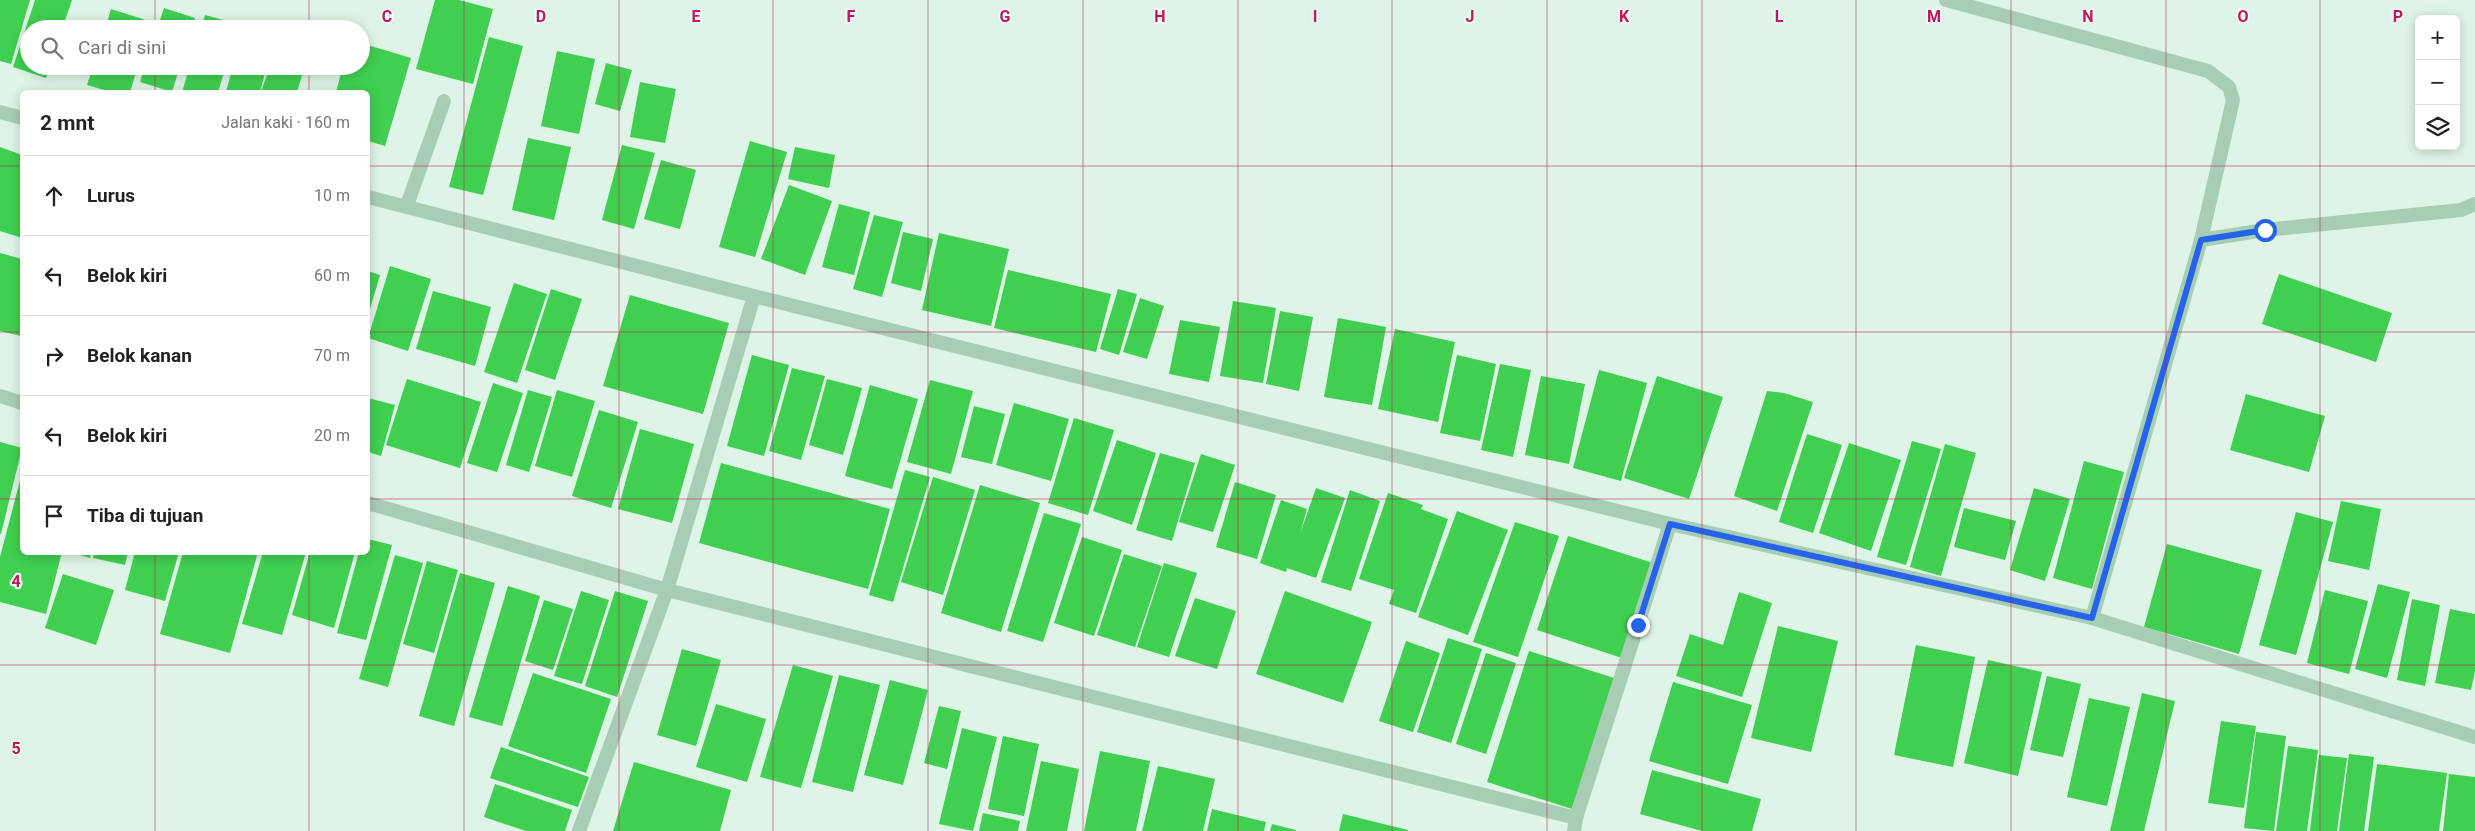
<!DOCTYPE html>
<html lang="id">
<meta charset="utf-8">
<style>
:root{--surface:#fff;--page:#f2f2f2;--text:#222;--muted:#767676;--line:#e0e0e0}
body{margin:0;font-family:Roboto,sans-serif;background:var(--page);color:var(--text)}
.controls{position:absolute;right:15px;top:15px;display:grid;overflow:hidden;border-radius:8px;box-shadow:0 2px 12px #0003}
.controls button{width:45px;height:45px;display:grid;place-items:center;padding:0;border:0;border-bottom:1px solid var(--line);background:var(--surface);color:var(--text);font:25px sans-serif}
.stop{position:absolute;width:15px;height:15px;margin:-11px;border:4px solid #2563eb;border-radius:50%;background:#fff}
.stop.end{background:#2563eb;border-color:#fff;box-shadow:0 1px 5px #0008}
.list{margin:0;padding:0;list-style:none}
h2{display:flex;justify-content:space-between;align-items:center;height:65px;margin:0;padding:0 20px;font-size:21px}
h2 small{font-size:16px;font-weight:400;color:var(--muted)}
.list li{display:grid;grid-template-columns:32px 1fr auto;gap:15px;align-items:center;box-sizing:border-box;height:80px;padding:0 20px;border-top:1px solid var(--line)}
.list b{display:block;font-size:19px;white-space:nowrap}
.list em{font-size:16px;font-style:normal;color:var(--muted)}
.icon{flex:none;width:28px;height:28px;fill:none;stroke:currentColor;stroke-width:2;stroke-linecap:round;stroke-linejoin:round}
.map{position:relative;flex:none;width:2475px;height:831px;overflow:hidden}
.search{position:absolute;background:var(--surface);box-shadow:0 2px 12px #0003;left:20px;top:20px;width:350px;height:55px;display:flex;align-items:center;gap:12px;box-sizing:border-box;padding:0 18px;border-radius:28px;color:var(--muted);font-size:19px}
.panel{position:absolute;background:var(--surface);box-shadow:0 2px 12px #0003;left:20px;top:90px;width:350px;height:465px;border-radius:8px}
.map>svg:first-child{display:block}
.building{fill:#40cf51}
.lines{fill:none;stroke-linecap:round;stroke-linejoin:round}
.minor{stroke:#a7ceb4;stroke-width:14}
.route{stroke:#2563eb;stroke-width:6}
.grid{fill:none;stroke:#c2185b;stroke-width:1;stroke-opacity:0.55}
.grid-label{font-size:16px;text-anchor:middle;font-weight:bold;fill:#c2185b;stroke:#eafbf1;stroke-width:4.5;stroke-linejoin:round;paint-order:stroke}
</style>
<div class="map">
<svg width="2475" height="831" viewBox="0 0 2475 831">
<rect width="100%" height="100%" fill="#ddf4e6"/>
<g class="building">
<polygon points="0,0 30,0 11,64 0,61"/>
<polygon points="35,0 72,0 62,29 29,29 29,66 50,66 46,78 13,67"/>
<polygon points="435,0 459,0 493,9 473,84 416,69"/>
<polygon points="164,8 195,18 192,29 157,29"/>
<polygon points="111,9 152,22 150,29 105,29"/>
<polygon points="205,15 238,24 237,29 201,29"/>
<polygon points="489,37 523,46 483,195 449,187"/>
<polygon points="361,43 411,58 385,146 368,141 368,92 336,92 343,66 361,66"/>
<polygon points="557,51 595,59 579,134 541,126"/>
<polygon points="606,63 632,70 620,111 595,104"/>
<polygon points="93,66 138,66 130,92 111,92 87,85"/>
<polygon points="145,66 180,66 172,92 140,82"/>
<polygon points="190,66 226,66 218,92 182,92"/>
<polygon points="233,66 267,66 260,92 226,92"/>
<polygon points="270,66 305,66 297,92 261,92"/>
<polygon points="640,82 676,89 665,143 630,137"/>
<polygon points="528,138 571,147 554,220 512,210"/>
<polygon points="750,141 787,152 755,257 719,247"/>
<polygon points="622,145 655,153 634,229 602,220"/>
<polygon points="0,147 22,155 22,238 0,231"/>
<polygon points="795,147 835,155 829,188 788,179"/>
<polygon points="661,160 696,170 680,229 644,219"/>
<polygon points="789,185 832,201 805,275 761,259"/>
<polygon points="839,204 870,212 854,275 822,267"/>
<polygon points="874,215 903,222 882,297 853,289"/>
<polygon points="903,232 933,239 921,291 891,283"/>
<polygon points="939,233 1009,249 991,326 922,310"/>
<polygon points="0,253 22,259 21,336 0,331"/>
<polygon points="390,266 431,279 408,351 368,338"/>
<polygon points="1008,270 1111,294 1096,352 994,328"/>
<polygon points="368,271 380,275 368,316"/>
<polygon points="2279,274 2392,313 2376,362 2262,324"/>
<polygon points="514,283 547,294 517,383 484,372"/>
<polygon points="551,289 582,299 555,380 525,370"/>
<polygon points="1118,289 1137,294 1119,355 1100,349"/>
<polygon points="433,291 491,307 475,366 416,349"/>
<polygon points="630,295 729,323 703,414 603,386"/>
<polygon points="1140,298 1164,306 1147,359 1123,352"/>
<polygon points="1233,301 1276,308 1263,383 1220,376"/>
<polygon points="1280,311 1313,317 1299,391 1266,384"/>
<polygon points="1338,318 1386,327 1372,405 1324,397"/>
<polygon points="1180,320 1220,327 1209,382 1169,374"/>
<polygon points="1395,329 1455,342 1438,422 1378,409"/>
<polygon points="752,355 789,365 764,456 727,446"/>
<polygon points="1457,355 1496,364 1480,441 1440,433"/>
<polygon points="1500,364 1531,370 1513,457 1481,450"/>
<polygon points="792,368 825,376 801,460 769,451"/>
<polygon points="1599,370 1647,383 1621,481 1573,468"/>
<polygon points="1541,376 1585,384 1569,464 1525,455"/>
<polygon points="1657,376 1723,397 1689,499 1624,478"/>
<polygon points="407,379 481,402 460,468 386,445"/>
<polygon points="827,379 862,388 843,455 809,445"/>
<polygon points="930,380 973,391 951,474 907,462"/>
<polygon points="493,383 523,393 497,472 467,463"/>
<polygon points="870,385 918,399 892,489 845,476"/>
<polygon points="528,390 552,397 529,472 506,465"/>
<polygon points="557,390 595,401 572,477 535,466"/>
<polygon points="1767,391 1784,393 1813,402 1777,511 1734,496"/>
<polygon points="2246,394 2325,416 2309,472 2230,450"/>
<polygon points="368,398 395,405 381,456 368,452"/>
<polygon points="1014,403 1069,419 1051,481 996,465"/>
<polygon points="974,406 1005,414 992,464 961,457"/>
<polygon points="599,410 638,422 611,508 572,496"/>
<polygon points="1074,418 1114,430 1088,515 1048,503"/>
<polygon points="640,429 694,444 672,523 618,509"/>
<polygon points="1807,434 1842,445 1813,533 1779,522"/>
<polygon points="1117,440 1156,453 1132,525 1093,511"/>
<polygon points="1912,441 1941,449 1906,565 1877,557"/>
<polygon points="0,442 22,448 1,534 0,534"/>
<polygon points="1849,443 1901,460 1871,551 1819,533"/>
<polygon points="1945,444 1976,453 1941,576 1910,567"/>
<polygon points="1160,453 1195,463 1172,541 1136,530"/>
<polygon points="1201,454 1235,465 1213,532 1179,522"/>
<polygon points="2084,461 2124,472 2092,589 2053,578"/>
<polygon points="721,463 890,509 868,589 699,543"/>
<polygon points="905,470 930,477 893,602 869,595"/>
<polygon points="22,473 22,552 62,552 46,614 0,602 0,557"/>
<polygon points="933,477 975,490 943,595 901,582"/>
<polygon points="1235,482 1276,495 1257,559 1216,547"/>
<polygon points="980,485 1040,503 1001,632 941,613"/>
<polygon points="1316,488 1345,498 1316,578 1287,568 1286,572 1260,563 1281,500 1307,509 1300,534"/>
<polygon points="2034,488 2070,499 2045,581 2010,570"/>
<polygon points="1350,490 1380,501 1351,591 1321,582"/>
<polygon points="1388,493 1423,505 1421,509 1448,519 1416,613 1389,604 1394,590 1359,579"/>
<polygon points="2341,501 2381,509 2369,570 2328,561"/>
<polygon points="1964,508 2016,521 2005,560 1954,547"/>
<polygon points="1457,511 1508,530 1468,635 1418,617"/>
<polygon points="2296,512 2333,522 2296,655 2259,645"/>
<polygon points="1044,513 1081,524 1043,642 1007,631"/>
<polygon points="1515,522 1559,536 1518,657 1473,642"/>
<polygon points="1568,536 1653,563 1622,658 1537,630"/>
<polygon points="1082,537 1122,550 1094,636 1054,623"/>
<polygon points="368,539 392,545 366,640 337,633 359,552 368,552"/>
<polygon points="2167,544 2262,570 2239,654 2144,627"/>
<polygon points="70,552 91,552 90,558"/>
<polygon points="94,552 128,552 125,565 93,558"/>
<polygon points="135,552 179,552 165,601 125,590"/>
<polygon points="183,552 258,552 230,653 160,634"/>
<polygon points="263,552 306,552 282,635 242,624"/>
<polygon points="310,552 355,552 334,628 292,615"/>
<polygon points="1124,554 1162,566 1135,647 1097,635"/>
<polygon points="395,555 423,563 388,687 359,679"/>
<polygon points="427,561 458,570 434,653 403,644"/>
<polygon points="1164,563 1197,573 1169,657 1137,647"/>
<polygon points="460,573 495,583 454,726 419,716"/>
<polygon points="63,574 114,590 96,645 45,628"/>
<polygon points="2378,584 2410,592 2387,678 2355,669"/>
<polygon points="508,586 540,596 502,726 469,717"/>
<polygon points="2325,590 2368,601 2349,674 2307,663"/>
<polygon points="581,591 609,600 582,684 554,676"/>
<polygon points="615,591 648,601 617,697 585,686"/>
<polygon points="1285,591 1372,622 1343,703 1256,674"/>
<polygon points="1739,592 1772,603 1742,697 1676,676 1690,634 1723,645"/>
<polygon points="1195,598 1236,611 1217,669 1175,656"/>
<polygon points="2412,599 2440,605 2425,686 2397,680"/>
<polygon points="544,600 573,609 553,670 525,661"/>
<polygon points="2450,609 2475,614 2475,671 2471,690 2435,683"/>
<polygon points="1778,626 1838,641 1811,752 1751,738"/>
<polygon points="1448,638 1482,649 1451,743 1417,732"/>
<polygon points="1406,641 1440,653 1413,732 1379,721"/>
<polygon points="1916,645 1975,657 1953,767 1894,755"/>
<polygon points="682,649 721,660 696,746 657,735"/>
<polygon points="1529,651 1614,678 1572,809 1487,782"/>
<polygon points="1486,653 1516,663 1486,754 1456,744"/>
<polygon points="1988,660 2042,672 2018,776 1964,763"/>
<polygon points="793,665 833,676 801,788 760,777"/>
<polygon points="533,673 611,699 586,773 508,746"/>
<polygon points="839,675 880,685 853,792 812,782"/>
<polygon points="2047,676 2081,684 2063,757 2030,750"/>
<polygon points="890,680 928,690 903,785 864,775"/>
<polygon points="1673,682 1752,705 1728,784 1649,761"/>
<polygon points="2142,693 2175,701 2144,831 2110,831"/>
<polygon points="2089,698 2130,707 2107,806 2067,797"/>
<polygon points="716,704 766,719 747,782 696,767"/>
<polygon points="939,706 961,711 947,769 924,763"/>
<polygon points="2221,721 2256,726 2244,808 2208,803"/>
<polygon points="962,728 997,737 973,831 939,824"/>
<polygon points="2256,732 2286,736 2274,831 2244,828"/>
<polygon points="1003,736 1039,744 1024,816 988,809"/>
<polygon points="2288,746 2318,750 2307,831 2276,831"/>
<polygon points="501,747 589,777 578,807 490,778"/>
<polygon points="1100,751 1150,761 1136,831 1084,831"/>
<polygon points="2349,754 2374,757 2364,831 2339,831"/>
<polygon points="2319,755 2347,758 2337,831 2310,831"/>
<polygon points="1041,761 1079,769 1067,831 1026,831"/>
<polygon points="634,762 731,790 720,831 613,831"/>
<polygon points="2377,764 2447,773 2439,831 2368,831"/>
<polygon points="1158,766 1215,779 1203,831 1142,831"/>
<polygon points="1652,770 1761,799 1752,831 1702,831 1640,814"/>
<polygon points="2449,774 2475,777 2475,831 2443,831"/>
<polygon points="495,784 572,810 565,831 526,831 484,817"/>
<polygon points="1212,809 1266,822 1264,831 1207,831"/>
<polygon points="983,813 1020,821 1018,831 979,831"/>
<polygon points="1343,814 1408,830 1408,831 1339,831"/>
<polygon points="1272,824 1296,830 1296,831 1270,831"/>
</g>
<g class="lines">
<g class="minor">
<polyline points="1946,0 2208,71 2229,87 2233,100 2201,240"/>
<polyline points="0,112 22,118"/>
<polyline points="368,197 754,296 1670,524 2092,618 2201,240 2265,230 2461,210 2475,204"/>
<polyline points="407,205 444,101"/>
<polyline points="0,396 22,403"/>
<polyline points="368,503 667,590 1576,818"/>
<polyline points="2092,618 2475,737"/>
<polyline points="579,831 667,590 754,296"/>
<polyline points="1574,831 1576,818 1670,524"/>
</g>
</g>
<g class="lines">
<polyline class="route" points="1638,625 1670,524 2092,618 2201,240 2265,230"/>
</g>
<path class="grid" d="M 155,0 L 155,29M 309,0 L 309,29M 464,0 L 464,831M 619,0 L 619,831M 773,0 L 773,831M 928,0 L 928,831M 1083,0 L 1083,831M 1238,0 L 1238,831M 1392,0 L 1392,831M 1547,0 L 1547,831M 1702,0 L 1702,831M 1856,0 L 1856,831M 2011,0 L 2011,831M 2166,0 L 2166,831M 2320,0 L 2320,831M 155,66 L 155,92M 309,66 L 309,92M 0,166 L 22,166M 368,166 L 2475,166M 0,332 L 22,332M 368,332 L 2475,332M 0,499 L 22,499M 368,499 L 2475,499M 155,552 L 155,831M 309,552 L 309,831M 0,665 L 2475,665"/>
<g class="grid-label">
<text x="387" y="22">C</text>
<text x="541" y="22">D</text>
<text x="696" y="22">E</text>
<text x="851" y="22">F</text>
<text x="1005" y="22">G</text>
<text x="1160" y="22">H</text>
<text x="1315" y="22">I</text>
<text x="1470" y="22">J</text>
<text x="1624" y="22">K</text>
<text x="1779" y="22">L</text>
<text x="1934" y="22">M</text>
<text x="2088" y="22">N</text>
<text x="2243" y="22">O</text>
<text x="2398" y="22">P</text>
<text x="16" y="587">4</text>
<text x="16" y="754">5</text>
</g>
</svg>
<div class="controls">
<button>+</button>
<button>−</button>
<button><svg class="icon" aria-label="layers" viewBox="0 0 24 24"><path d="M12 4l9 5-9 5-9-5zM3 14l9 5 9-5"/></svg></button>
</div>
<div class="stop" style="left:2265px;top:230px"></div>
<div class="stop end" style="left:1638px;top:625px"></div>
<div class="search"><svg class="icon" aria-label="search" viewBox="0 0 24 24"><circle cx="10" cy="10" r="6"/><path d="M15 15l6 6"/></svg>Cari di sini</div>
<section class="panel">
<h2>2 mnt<small>Jalan kaki · 160 m</small></h2>
<ul class="list">
<li><svg class="icon" aria-label="ahead" viewBox="0 0 24 24"><path d="M12 20V5M6 11l6-6 6 6"/></svg><div><b>Lurus</b></div><em>10 m</em></li>
<li><svg class="icon" aria-label="left" viewBox="0 0 24 24"><path d="M17 20v-9H6M10 6l-5 5 5 5"/></svg><div><b>Belok kiri</b></div><em>60 m</em></li>
<li><svg class="icon" aria-label="right" viewBox="0 0 24 24"><path d="M7 20v-9h11M14 6l5 5-5 5"/></svg><div><b>Belok kanan</b></div><em>70 m</em></li>
<li><svg class="icon" aria-label="left" viewBox="0 0 24 24"><path d="M17 20v-9H6M10 6l-5 5 5 5"/></svg><div><b>Belok kiri</b></div><em>20 m</em></li>
<li><svg class="icon" aria-label="arrive" viewBox="0 0 24 24"><path d="M6 21V4h12l-3 4 3 4H6"/></svg><div><b>Tiba di tujuan</b></div></li>
</ul>
</section>
</div>
